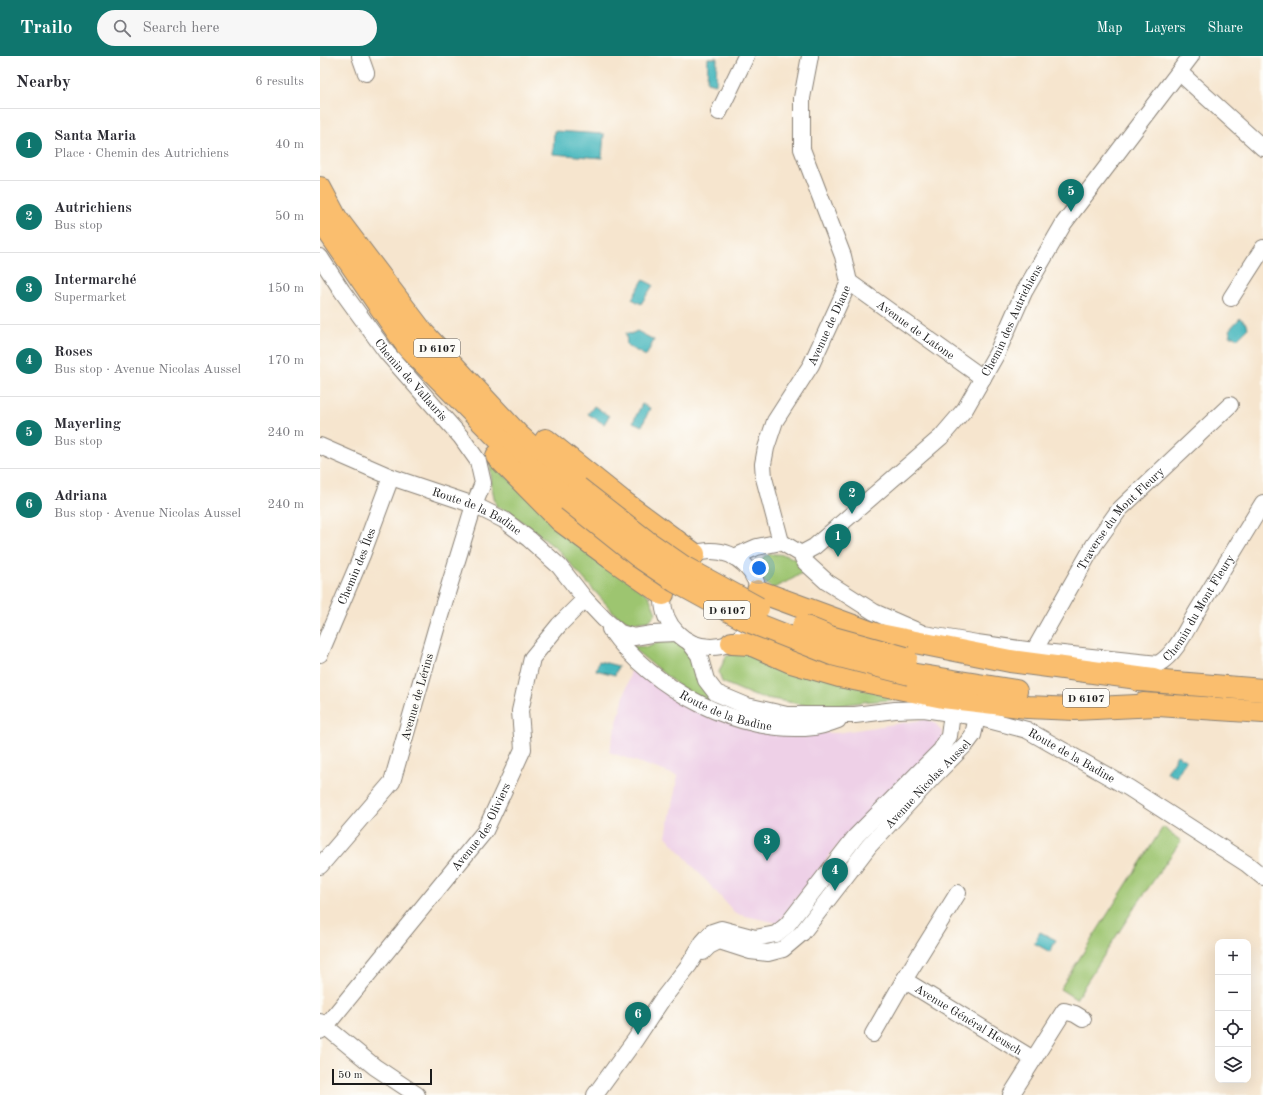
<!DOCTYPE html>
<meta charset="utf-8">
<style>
:root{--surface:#fff;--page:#f7f7f7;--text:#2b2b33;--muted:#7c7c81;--line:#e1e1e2;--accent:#0f766e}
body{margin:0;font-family:"Old Standard TT",serif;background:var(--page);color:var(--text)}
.controls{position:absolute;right:12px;bottom:12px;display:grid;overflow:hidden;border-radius:8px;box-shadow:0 4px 16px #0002}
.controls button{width:36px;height:36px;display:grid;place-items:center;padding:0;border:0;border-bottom:1px solid var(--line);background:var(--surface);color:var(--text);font:20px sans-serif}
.scale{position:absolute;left:12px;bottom:10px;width:100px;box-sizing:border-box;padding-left:4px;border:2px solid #1c1c1c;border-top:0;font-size:11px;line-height:14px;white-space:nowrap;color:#1c1c1c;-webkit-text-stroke:3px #fdfcf7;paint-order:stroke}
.you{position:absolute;left:439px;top:512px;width:14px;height:14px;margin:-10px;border:3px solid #fff;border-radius:50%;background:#1a73e8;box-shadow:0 0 0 6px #1a73e833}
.badge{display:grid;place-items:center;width:26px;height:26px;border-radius:50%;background:var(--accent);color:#fff;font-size:13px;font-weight:700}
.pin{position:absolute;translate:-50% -33px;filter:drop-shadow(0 1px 2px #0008)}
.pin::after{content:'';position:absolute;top:21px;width:14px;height:12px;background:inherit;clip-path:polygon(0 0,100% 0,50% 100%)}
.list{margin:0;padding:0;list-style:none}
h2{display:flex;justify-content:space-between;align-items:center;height:52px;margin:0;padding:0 16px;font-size:17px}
h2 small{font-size:13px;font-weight:400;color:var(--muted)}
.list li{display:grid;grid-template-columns:26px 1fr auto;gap:12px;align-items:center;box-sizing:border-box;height:72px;padding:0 16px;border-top:1px solid var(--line)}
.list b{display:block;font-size:15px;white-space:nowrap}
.list p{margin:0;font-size:13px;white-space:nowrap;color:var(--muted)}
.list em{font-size:13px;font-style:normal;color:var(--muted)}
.icon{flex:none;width:22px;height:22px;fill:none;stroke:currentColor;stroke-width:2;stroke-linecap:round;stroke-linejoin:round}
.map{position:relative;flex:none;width:943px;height:1039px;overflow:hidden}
header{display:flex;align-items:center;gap:24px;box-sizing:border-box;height:56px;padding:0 20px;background:var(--accent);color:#fff}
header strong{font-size:19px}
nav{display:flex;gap:22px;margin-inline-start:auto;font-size:14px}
.search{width:280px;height:36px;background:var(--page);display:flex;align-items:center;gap:10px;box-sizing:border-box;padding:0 14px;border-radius:22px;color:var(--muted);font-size:15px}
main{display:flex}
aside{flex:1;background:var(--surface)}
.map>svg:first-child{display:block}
.built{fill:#eed0e7}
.green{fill:#9dc570;stroke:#5c7046}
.water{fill:#47b7bd;stroke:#326a6c}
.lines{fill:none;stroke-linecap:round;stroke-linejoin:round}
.minor-casing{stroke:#898075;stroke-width:18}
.highway-casing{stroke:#898075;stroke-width:24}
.minor{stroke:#fff;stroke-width:16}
.highway{stroke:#fabe6e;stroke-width:22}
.highway-bridge-casing{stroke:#898075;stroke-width:24;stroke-linecap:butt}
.highway-bridge{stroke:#fabe6e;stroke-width:22}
.labels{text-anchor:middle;stroke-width:4;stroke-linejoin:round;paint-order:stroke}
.shield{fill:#fdfcf7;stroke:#605f5e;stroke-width:1}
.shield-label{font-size:11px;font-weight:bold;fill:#1c1c1c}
.street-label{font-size:12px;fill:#1c1c1c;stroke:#fdfcf7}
</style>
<header>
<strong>Trailo</strong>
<div class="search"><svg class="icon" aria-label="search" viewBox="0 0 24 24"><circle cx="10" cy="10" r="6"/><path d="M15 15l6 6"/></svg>Search here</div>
<nav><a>Map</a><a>Layers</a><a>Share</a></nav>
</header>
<main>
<aside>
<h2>Nearby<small>6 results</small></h2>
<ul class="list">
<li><span class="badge">1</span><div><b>Santa Maria</b><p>Place · Chemin des Autrichiens</p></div><em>40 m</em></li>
<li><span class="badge">2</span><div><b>Autrichiens</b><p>Bus stop</p></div><em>50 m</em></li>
<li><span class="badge">3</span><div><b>Intermarché</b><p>Supermarket</p></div><em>150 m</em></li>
<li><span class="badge">4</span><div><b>Roses</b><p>Bus stop · Avenue Nicolas Aussel</p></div><em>170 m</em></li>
<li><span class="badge">5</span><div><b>Mayerling</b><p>Bus stop</p></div><em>240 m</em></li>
<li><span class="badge">6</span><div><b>Adriana</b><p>Bus stop · Avenue Nicolas Aussel</p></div><em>240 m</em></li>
</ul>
</aside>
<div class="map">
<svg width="943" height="1039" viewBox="0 0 943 1039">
<rect width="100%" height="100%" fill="#fdfcf7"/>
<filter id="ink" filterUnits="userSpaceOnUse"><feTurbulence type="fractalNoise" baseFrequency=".025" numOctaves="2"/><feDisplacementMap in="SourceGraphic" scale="8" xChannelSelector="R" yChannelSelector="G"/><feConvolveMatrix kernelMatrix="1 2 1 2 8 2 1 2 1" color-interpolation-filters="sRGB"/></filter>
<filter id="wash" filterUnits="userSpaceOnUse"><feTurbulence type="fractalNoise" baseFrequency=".012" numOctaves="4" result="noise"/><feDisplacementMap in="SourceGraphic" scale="16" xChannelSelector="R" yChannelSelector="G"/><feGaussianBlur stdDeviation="0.9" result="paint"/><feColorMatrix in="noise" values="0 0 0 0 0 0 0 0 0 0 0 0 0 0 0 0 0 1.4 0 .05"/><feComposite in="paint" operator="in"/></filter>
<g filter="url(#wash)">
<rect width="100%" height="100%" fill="#f6e5ce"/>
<polygon class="built" points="312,611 389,661 460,676 517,677 607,663 616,668 622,676 624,685 514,794 458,867 416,858 346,780 358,720 289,696"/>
<g class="green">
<polygon points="170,407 329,540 336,557 329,565 311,567 295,558 238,494 200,464 176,450 172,432"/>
<path d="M 453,498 C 469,498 477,503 488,513 L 474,522 L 452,533 L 441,523 L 439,509 L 444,500 Z"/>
<polygon points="345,583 355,583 363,588 372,602 376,620 385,633 427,659 370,639 310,590 328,591"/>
<polygon points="422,596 583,643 542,646 502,652 435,640 402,626 399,616 406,600"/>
<polygon points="843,771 861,785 813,854 756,943 740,933"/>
</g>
<g class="water">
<polygon points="388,2 397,2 396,28 387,26"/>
<polygon points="234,75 284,78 282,102 233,98"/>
<polygon points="323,224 333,229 321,248 312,243"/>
<polygon points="920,262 927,268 928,272 917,283 914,280 909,280 910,277 909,274"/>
<polygon points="317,275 334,284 326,300 307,290 306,277 311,278"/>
<polygon points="322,348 330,352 322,370 313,366"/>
<polygon points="274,350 289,360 284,368 268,358"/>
<polygon points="279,605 298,610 295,619 276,614"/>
<polygon points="857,699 866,704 856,721 847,716"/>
<polygon points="720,876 736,884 730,896 714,887"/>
</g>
</g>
<g filter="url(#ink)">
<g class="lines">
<defs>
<g id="minor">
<polyline points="40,0 46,17"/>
<polyline points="859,16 943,92"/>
<polyline points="399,56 426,0"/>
<path id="s1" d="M 0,201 L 22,235 L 67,297 L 141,381 L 158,405 L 163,427 L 154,449 L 116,573 L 72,726 L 0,810"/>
<path id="s2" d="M 529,226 L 663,322"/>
<polyline points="911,242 943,192"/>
<path id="s3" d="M 0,390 L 71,421 L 154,449 L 184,464 L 209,483 L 239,510 L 265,543 L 284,563 L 300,577 L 314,581 L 332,578 L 357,577"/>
<path id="s4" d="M 461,486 L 444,422 L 443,408 L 446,392 L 455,365 L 491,309 L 529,226 L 523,200 L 482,93 L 482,42 L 490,0"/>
<circle cx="391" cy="543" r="48"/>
<path id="s5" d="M 481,498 L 494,491 L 621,381 L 645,353 L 677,297 L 704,236 L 744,167 L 871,0"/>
<path id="s6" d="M 414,501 L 437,491 L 461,486 L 481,498 L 485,506 L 507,526 L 554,556 L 604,578 L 657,587 L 714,595 L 838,608 C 858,596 867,571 879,552 C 900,517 922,482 943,447"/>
<path id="s7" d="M 290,573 C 331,633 421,680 494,671 C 502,670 510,667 518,664"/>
<path id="s8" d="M 370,587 L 379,599 L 386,624 L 396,637 L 427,650 L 467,659 L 535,659 L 575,654 L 604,653 L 657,661 L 707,674 L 809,732 L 927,808 L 943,821"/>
<path id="s9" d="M 714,595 L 774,489 L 799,454 L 910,349"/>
<path id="s10" d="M 0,598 L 42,499 L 71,421"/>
<path id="s11" d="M 638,837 L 584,924 L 713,1003"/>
<path id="s12" d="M 383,896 L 389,890 L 399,885 L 430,895 L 448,897 L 463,893 L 482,877 L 549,790 L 613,721 L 647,687 L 653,679 L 657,661"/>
<polyline points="0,966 55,1011 97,1039"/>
<path id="s13" d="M 0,975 L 5,971 L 165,775 L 203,693 L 200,655 L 212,602 L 239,569 L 265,543"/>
<polyline points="553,978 584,924"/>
<polyline points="275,1039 315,984 341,945 369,909 383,886 392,876 401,873 435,882 456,878 467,869 536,780 621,694 629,680 632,657"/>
<polyline points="691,1039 744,955 755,958 763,963"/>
</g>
<g id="highway">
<polyline points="0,132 16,162 103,277 198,379 258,432"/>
<polyline points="0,163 88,291 186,390 248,444"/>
<polyline points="226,384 302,445 374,498"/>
<polyline points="177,400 241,465 291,502 343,538"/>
<polyline points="438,535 555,578 690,605 833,624"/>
<polyline points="412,587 430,588 471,606 519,620 623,641 707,651 755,653 837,649"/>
<polyline points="590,618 696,635"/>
<polyline points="819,624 943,634"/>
<polyline points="823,648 943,656"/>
</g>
</defs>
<use href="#minor" class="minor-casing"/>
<use href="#highway" class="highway-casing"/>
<use href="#minor" class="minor"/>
<use href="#highway" class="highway"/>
<defs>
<g id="highway-bridge">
<polyline points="258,432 326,485 365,512 438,552"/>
<polyline points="248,444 318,500 355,525 426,564 512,598 590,618"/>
<polyline points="483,570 510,581 586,602"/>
</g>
</defs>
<use href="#highway-bridge" class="highway-bridge-casing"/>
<use href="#highway-bridge" class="highway-bridge"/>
</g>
</g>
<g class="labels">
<g class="shield">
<rect x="94" y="283" width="46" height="18" rx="3"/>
<rect x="384" y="545" width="46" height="18" rx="3"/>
<rect x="743" y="633" width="46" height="18" rx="3"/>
</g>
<g class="shield-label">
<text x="117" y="296">D 6107</text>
<text x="407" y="558">D 6107</text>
<text x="766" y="646">D 6107</text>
</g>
<g class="street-label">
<text dy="4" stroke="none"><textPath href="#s5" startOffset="320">Chemin des Autrichiens</textPath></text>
<text dy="4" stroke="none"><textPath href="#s4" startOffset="235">Avenue de Diane</textPath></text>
<text dy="4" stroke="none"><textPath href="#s2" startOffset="82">Avenue de Latone</textPath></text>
<text dy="4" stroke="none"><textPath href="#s1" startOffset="153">Chemin de Vallauris</textPath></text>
<text dy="4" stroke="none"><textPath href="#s3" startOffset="170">Route de la Badine</textPath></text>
<text dy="4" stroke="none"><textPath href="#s9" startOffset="159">Traverse du Mont Fleury</textPath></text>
<text dy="4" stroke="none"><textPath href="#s10" startOffset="95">Chemin des Îles</textPath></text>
<text dy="4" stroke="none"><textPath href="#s6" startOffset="528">Chemin du Mont Fleury</textPath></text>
<text transform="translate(97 641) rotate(-74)" y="4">Avenue de Lérins</text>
<text dy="4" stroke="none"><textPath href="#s7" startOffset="145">Route de la Badine</textPath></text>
<text dy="4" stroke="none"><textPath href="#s8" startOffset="426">Route de la Badine</textPath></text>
<text dy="4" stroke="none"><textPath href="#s12" startOffset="306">Avenue Nicolas Aussel</textPath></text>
<text dy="4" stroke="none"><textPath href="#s13" startOffset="261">Avenue des Oliviers</textPath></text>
<text dy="4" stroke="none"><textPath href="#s11" startOffset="178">Avenue Général Heusch</textPath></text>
</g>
</g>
</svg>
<div class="controls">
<button>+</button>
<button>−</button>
<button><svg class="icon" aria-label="locate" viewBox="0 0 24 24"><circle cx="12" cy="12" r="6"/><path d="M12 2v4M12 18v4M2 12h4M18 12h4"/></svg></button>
<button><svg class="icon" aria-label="layers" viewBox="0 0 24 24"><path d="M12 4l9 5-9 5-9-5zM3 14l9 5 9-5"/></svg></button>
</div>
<div class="scale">50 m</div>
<div class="you"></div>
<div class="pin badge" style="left:518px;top:501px">1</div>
<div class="pin badge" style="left:532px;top:458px">2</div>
<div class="pin badge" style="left:447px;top:805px">3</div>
<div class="pin badge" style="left:515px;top:835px">4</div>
<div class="pin badge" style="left:751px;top:156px">5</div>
<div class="pin badge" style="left:318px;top:979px">6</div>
</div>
</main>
